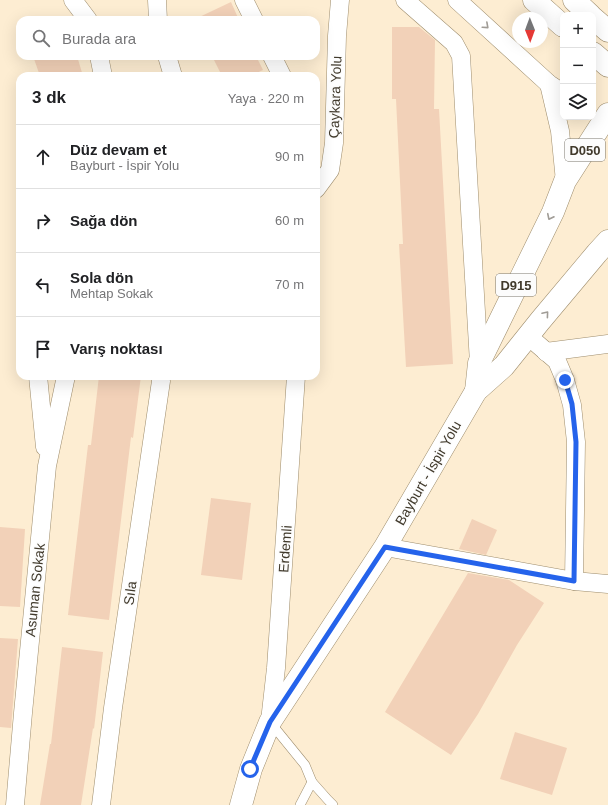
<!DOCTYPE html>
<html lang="tr">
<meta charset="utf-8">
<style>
:root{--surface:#fff;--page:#f2f2f2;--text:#202124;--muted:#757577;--line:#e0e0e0}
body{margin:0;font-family:Arial,sans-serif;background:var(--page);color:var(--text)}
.controls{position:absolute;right:12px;top:12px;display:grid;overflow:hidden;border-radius:8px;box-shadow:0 4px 16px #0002}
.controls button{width:36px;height:36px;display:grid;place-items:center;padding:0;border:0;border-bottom:1px solid var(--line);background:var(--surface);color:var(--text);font:20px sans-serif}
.compass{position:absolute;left:512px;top:12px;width:36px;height:36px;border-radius:50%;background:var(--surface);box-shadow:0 4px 16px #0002;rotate:179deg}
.stop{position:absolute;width:12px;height:12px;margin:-9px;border:3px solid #2563eb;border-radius:50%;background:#fff}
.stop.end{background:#2563eb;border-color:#fff;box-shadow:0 1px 4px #0008}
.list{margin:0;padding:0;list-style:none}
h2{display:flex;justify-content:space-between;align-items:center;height:52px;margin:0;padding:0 16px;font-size:17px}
h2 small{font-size:13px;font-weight:400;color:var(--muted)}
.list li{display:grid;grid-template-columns:26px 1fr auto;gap:12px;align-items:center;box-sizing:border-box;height:64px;padding:0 16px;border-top:1px solid var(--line)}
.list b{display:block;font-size:15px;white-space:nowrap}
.list p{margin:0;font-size:13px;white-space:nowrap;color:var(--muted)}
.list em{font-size:13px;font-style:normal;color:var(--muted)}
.icon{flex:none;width:22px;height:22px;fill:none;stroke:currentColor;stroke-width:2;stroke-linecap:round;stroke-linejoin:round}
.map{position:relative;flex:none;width:608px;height:805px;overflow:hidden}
.search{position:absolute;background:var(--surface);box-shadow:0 4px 16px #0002;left:16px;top:16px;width:304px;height:44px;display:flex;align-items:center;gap:10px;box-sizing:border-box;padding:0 14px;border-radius:12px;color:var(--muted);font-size:15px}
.panel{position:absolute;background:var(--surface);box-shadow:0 4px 16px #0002;left:16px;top:72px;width:304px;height:308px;border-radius:12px}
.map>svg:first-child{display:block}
.building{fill:#f2d1b8}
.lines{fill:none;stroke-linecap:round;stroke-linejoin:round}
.lane-casing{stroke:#9e8d6d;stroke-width:10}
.street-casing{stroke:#9e8d6d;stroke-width:19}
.primary-casing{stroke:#9e8d6d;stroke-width:23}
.highway-casing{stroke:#9e8d6d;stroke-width:23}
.lane{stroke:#fff;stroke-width:9}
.street{stroke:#fff;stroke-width:18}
.primary{stroke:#fff;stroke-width:22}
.highway{stroke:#fff;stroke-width:22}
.oneway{stroke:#a09c96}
.route{stroke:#2563eb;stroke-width:5}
.labels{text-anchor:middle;stroke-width:3;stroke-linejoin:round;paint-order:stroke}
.shield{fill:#fcfcfc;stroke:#79746a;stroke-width:1}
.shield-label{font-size:13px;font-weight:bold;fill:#413a2c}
.street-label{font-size:14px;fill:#413a2c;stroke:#fcfcfc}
</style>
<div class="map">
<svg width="608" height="805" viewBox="0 0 608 805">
<rect width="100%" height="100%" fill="#fdedd2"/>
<g class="building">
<polygon points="231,2 239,20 193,20"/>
<polygon points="392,27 419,27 435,40 434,109 439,109 453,364 406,367 399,244 403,244 396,99 392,99"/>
<polygon points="33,56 77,56 83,76 40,76"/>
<polygon points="212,56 256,56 263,70 250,76 222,76"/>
<polygon points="99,376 141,376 133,438 131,437 109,620 68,615 88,445 91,445"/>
<polygon points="211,498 251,503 242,580 201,575"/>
<polygon points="472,519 497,530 486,555 459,549"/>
<polygon points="0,527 25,529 20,607 0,606"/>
<polygon points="468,573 509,580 544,603 517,645 478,714 451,755 385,712"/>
<polygon points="0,638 18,639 11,728 0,727"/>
<polygon points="62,647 103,652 94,729 93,728 81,805 40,805 50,744 51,744"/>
<polygon points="515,732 567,748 552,795 500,779"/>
</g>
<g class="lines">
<defs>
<g id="lane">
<polyline points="270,722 305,765 312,782 328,800 333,805"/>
<polyline points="300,805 312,782"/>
</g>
<g id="street">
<polyline points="73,0 88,20"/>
<polyline points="157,0 158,20"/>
<polyline points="244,0 254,20"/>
<polyline points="405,0 454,43 461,56 479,363"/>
<polyline points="457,0 549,84 563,93"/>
<polyline points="99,56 103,76"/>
<polyline points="167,56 173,76"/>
<polyline points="272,56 282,76"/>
<polyline points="549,84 560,131 565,181"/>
<polyline points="316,189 330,170 334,143 337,36 340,0"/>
<polyline points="528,336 557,361 565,380 572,405 576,442 574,581"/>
<polyline points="546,352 608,344"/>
<polyline points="38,376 45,447"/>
<polyline points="385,547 574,581 608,584"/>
<polyline points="270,721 276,668 296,376"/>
<polyline points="15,805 23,713 47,466 66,376"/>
<polyline points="101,805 113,708 161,381"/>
</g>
<polyline id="primary" points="241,805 251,769 270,722 385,547 476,391"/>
<g id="highway">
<polyline points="534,0 563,26"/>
<polyline points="574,0 590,15"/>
<polyline points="593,18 608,31"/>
<polyline points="593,53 608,66"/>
<polyline points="476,391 479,363 553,212 565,181 608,114"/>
<polyline points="476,391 504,366 540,321 597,253 608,241"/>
</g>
</defs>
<use href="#lane" class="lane-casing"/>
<use href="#street" class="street-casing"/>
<use href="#primary" class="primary-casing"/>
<use href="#highway" class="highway-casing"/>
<use href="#lane" class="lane"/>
<use href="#street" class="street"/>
<use href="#primary" class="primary"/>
<use href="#highway" class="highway"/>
</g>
<defs><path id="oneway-chevron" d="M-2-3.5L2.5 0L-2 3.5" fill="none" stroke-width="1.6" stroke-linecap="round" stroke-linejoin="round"/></defs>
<g class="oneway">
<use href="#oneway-chevron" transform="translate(486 26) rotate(42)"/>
<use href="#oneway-chevron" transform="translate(550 217) rotate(116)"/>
<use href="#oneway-chevron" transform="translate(546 314) rotate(-50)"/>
</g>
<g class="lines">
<polyline class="route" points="250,769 270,722 385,547 574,581 576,442 572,404 565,380"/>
</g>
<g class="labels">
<g class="shield">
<rect x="565" y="139" width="40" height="22" rx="3"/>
<rect x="496" y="274" width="40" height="22" rx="3"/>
</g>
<g class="shield-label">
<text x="585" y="155">D050</text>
<text x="516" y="290">D915</text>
</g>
<g class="street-label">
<text transform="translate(335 97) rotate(-88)" y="5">Çaykara Yolu</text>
<text transform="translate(428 473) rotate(-60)" y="5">Bayburt - İspir Yolu</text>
<text transform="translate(285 549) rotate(-86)" y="5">Erdemli</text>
<text transform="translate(35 590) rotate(-84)" y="5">Asuman Sokak</text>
<text transform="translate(130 593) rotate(-82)" y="5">Sıla</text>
</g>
</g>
</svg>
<div class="controls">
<button>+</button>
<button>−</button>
<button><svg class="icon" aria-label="layers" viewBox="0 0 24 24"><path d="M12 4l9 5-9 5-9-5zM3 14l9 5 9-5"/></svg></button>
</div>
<svg class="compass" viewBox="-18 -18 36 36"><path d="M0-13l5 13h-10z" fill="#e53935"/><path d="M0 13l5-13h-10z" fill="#757577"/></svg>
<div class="stop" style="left:250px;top:769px"></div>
<div class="stop end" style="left:565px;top:380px"></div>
<div class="search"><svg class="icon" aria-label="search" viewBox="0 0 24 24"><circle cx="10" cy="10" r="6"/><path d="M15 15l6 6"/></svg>Burada ara</div>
<section class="panel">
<h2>3 dk<small>Yaya · 220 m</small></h2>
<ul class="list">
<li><svg class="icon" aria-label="ahead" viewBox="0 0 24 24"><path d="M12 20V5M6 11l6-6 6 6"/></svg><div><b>Düz devam et</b><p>Bayburt - İspir Yolu</p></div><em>90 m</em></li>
<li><svg class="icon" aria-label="right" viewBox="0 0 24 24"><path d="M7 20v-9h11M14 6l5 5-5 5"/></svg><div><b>Sağa dön</b></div><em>60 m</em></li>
<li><svg class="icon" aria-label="left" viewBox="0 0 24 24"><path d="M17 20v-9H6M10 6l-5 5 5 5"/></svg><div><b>Sola dön</b><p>Mehtap Sokak</p></div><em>70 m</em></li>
<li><svg class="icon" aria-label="arrive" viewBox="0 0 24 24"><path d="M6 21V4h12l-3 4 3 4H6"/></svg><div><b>Varış noktası</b></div></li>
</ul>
</section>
</div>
